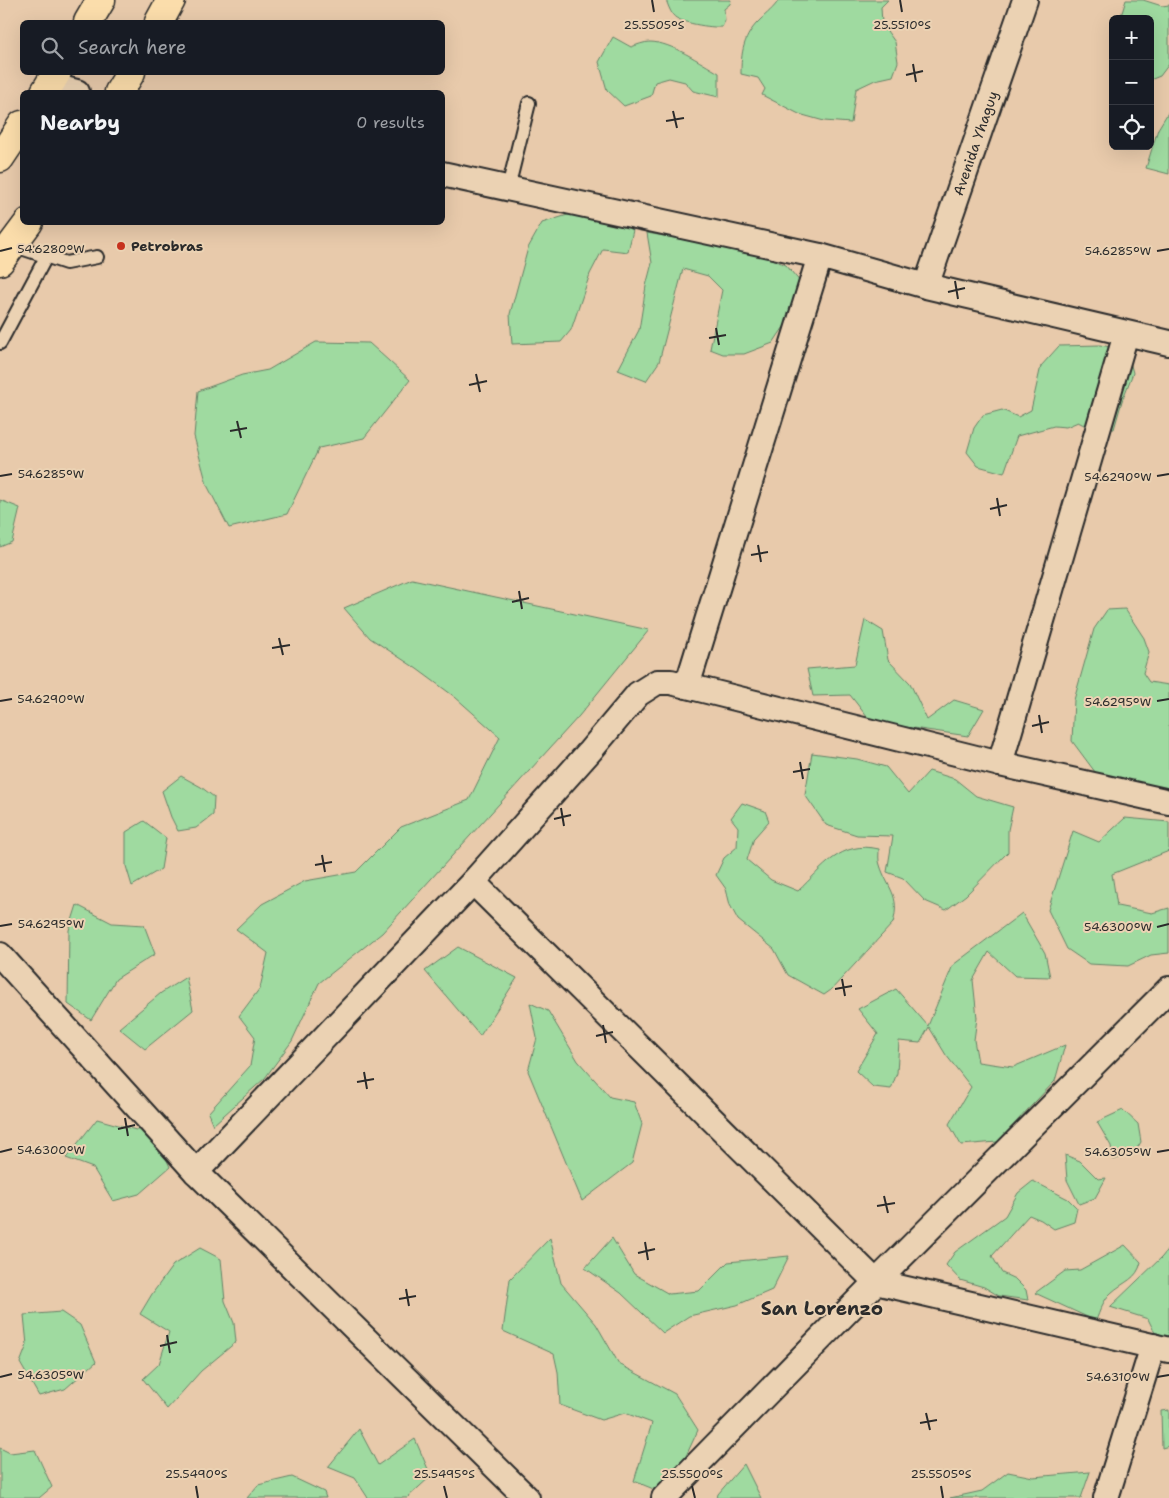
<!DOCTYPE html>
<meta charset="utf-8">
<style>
:root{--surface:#171b24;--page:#242831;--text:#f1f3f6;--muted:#9ea1a6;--line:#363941}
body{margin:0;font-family:"Shantell Sans",sans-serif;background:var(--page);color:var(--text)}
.controls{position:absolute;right:15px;top:15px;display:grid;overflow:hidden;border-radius:8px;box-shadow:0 5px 20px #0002}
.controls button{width:45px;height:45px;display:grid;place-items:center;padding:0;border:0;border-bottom:1px solid var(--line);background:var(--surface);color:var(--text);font:25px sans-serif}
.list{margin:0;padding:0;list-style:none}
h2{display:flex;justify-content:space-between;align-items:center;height:65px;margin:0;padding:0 20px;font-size:21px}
h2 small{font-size:16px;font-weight:400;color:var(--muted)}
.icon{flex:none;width:28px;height:28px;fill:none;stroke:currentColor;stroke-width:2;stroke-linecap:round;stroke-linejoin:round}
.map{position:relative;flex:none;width:1169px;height:1498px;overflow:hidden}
.search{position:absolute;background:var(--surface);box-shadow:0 5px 20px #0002;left:20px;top:20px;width:425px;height:55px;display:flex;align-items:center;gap:12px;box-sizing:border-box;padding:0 18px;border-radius:8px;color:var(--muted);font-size:19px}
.panel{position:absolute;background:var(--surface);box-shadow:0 5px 20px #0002;left:20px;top:90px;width:425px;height:135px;border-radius:8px}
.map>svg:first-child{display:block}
.green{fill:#9fdaa0;stroke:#658266}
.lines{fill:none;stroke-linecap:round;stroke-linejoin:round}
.lane-casing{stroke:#2b2b2b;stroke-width:16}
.street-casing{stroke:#2b2b2b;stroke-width:28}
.primary-casing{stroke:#2b2b2b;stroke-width:31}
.lane{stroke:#ebd2b3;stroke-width:12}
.street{stroke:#ebd2b3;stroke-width:24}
.primary{stroke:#fbddab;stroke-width:28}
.ticks{fill:none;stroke:#2b2b2b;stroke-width:2}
.poi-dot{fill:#c8321e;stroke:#ebd2b3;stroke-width:2}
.labels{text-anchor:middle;stroke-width:4;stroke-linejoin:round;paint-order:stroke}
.street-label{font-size:14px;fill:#2b2b2b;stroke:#ebd2b3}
.poi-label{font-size:14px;font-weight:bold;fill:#2b2b2b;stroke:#ebd2b3;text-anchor:start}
.district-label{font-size:19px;font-weight:bold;fill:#2b2b2b;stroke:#ebd2b3}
.ticks-label{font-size:12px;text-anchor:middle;fill:#2b2b2b;stroke:#ebd2b3;stroke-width:4;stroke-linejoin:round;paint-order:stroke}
</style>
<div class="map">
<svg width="1169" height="1498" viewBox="0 0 1169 1498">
<rect width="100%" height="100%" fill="#e8caab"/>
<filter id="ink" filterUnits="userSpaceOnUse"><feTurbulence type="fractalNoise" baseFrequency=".02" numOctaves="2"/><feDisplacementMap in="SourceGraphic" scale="10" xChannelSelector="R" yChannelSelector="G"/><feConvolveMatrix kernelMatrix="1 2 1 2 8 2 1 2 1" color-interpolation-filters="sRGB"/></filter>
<g filter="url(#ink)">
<g class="green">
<path d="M 666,0 L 731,0 L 730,4 L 724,9 L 725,21 L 722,27 C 712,28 678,23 673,15 C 670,11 668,5 666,0 Z"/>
<path d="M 779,0 L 888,0 L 881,7 L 882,24 L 895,42 L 898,62 L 893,76 L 875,80 L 856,89 L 851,123 L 824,121 L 799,114 L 762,95 L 765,89 L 758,78 L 741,74 C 741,53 743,36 760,20 C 767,13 773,9 779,0 Z"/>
<polygon points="1126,0 1143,0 1162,6 1169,5 1169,64 1160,76 1150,80 1150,19 1120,19"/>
<path d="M 613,37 L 631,47 C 637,45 644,42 650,42 C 671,42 701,63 719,73 L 719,97 L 693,91 L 685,82 L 669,78 L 655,82 L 651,96 L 624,106 L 607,90 L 599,62 Z"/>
<polygon points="1169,111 1169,174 1146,168 1158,129"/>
<polygon points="574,213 595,220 617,219 633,230 628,252 603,249 590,274 571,330 561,342 512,344 510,314 528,248 542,223"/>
<polygon points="647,233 753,252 786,265 801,283 790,318 773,343 744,354 723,354 710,349 722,290 708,276 683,269 659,362 646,381 618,370 639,330 646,286 652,263"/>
<polygon points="316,342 369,343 410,380 364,438 319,448 287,514 229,528 207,485 194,436 198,391 242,375 268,370"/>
<polygon points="1100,345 1127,350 1133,373 1122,401 1114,429 1094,430 1078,422 1066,427 1054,426 1017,436 1004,473 978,466 967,452 974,428 983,415 1002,410 1018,417 1031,410 1041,366 1059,346"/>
<polygon points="0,500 20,508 12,542 0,547"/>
<polygon points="412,579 649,630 579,716 382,933 319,983 292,1041 265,1078 213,1125 208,1113 250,1066 255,1037 239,1016 260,988 268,953 236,929 262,904 305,881 356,872 401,827 469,800 500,737 455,697 417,669 370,638 344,608"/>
<polygon points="1125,609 1144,638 1149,652 1143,673 1149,682 1169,685 1169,790 1137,782 1101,780 1072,741 1074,700 1094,629 1107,610"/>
<polygon points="865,620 883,631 888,660 910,683 927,720 954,700 984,709 968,736 871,722 850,695 813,696 807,669 855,665"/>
<polygon points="812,753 857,759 886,767 908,794 929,771 955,779 976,796 1013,807 1008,830 1008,852 966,895 946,910 925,901 903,878 887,872 893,836 857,835 826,825 805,795"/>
<polygon points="181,776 201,787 214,797 213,815 196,828 178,831 171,817 162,791"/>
<path d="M 742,803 L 765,811 L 769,821 L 754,838 L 747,860 L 771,880 L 798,891 C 823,868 840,840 879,849 C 879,854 878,860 880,865 C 887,888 901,895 893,923 L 831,990 L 824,995 L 788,975 L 774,949 L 738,920 L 730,905 L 726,889 L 716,875 L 724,858 L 737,847 L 738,827 L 731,818 Z"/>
<polygon points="1125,818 1169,822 1169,851 1112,874 1117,906 1152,913 1169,908 1169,953 1151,955 1128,966 1089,964 1067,949 1048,910 1073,831 1099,842"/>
<polygon points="144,821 166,838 161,869 132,886 126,866 126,832"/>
<polygon points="77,905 112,923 144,925 155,954 116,979 91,1020 68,1004 69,930"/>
<polygon points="1022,913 1045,953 1050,977 1015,976 989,952 973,980 977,1018 974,1040 978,1062 1013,1067 1065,1045 1055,1081 997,1142 961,1145 949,1124 971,1087 946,1055 929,1027 920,1043 899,1041 897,1073 891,1089 873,1087 856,1071 878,1034 858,1009 896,989 928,1026 953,965"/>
<polygon points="458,947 517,978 480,1036 425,971"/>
<polygon points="186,977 193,1010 145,1049 119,1028 161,993"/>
<polygon points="530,1003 548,1011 578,1061 610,1097 634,1102 642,1124 632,1163 582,1201 528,1071 537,1038"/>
<polygon points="1123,1110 1138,1124 1141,1142 1134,1153 1113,1160 1111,1146 1097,1122"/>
<polygon points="97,1119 136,1130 153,1129 170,1167 139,1194 113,1201 93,1168 66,1158"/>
<polygon points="1065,1155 1080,1161 1098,1179 1106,1178 1095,1198 1079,1204 1067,1180"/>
<polygon points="1033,1181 1068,1199 1077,1208 1074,1222 1054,1229 1041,1220 1029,1215 992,1256 1002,1273 1015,1279 1026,1290 1028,1300 999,1296 984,1287 960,1280 946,1265 955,1252 1005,1216 1018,1193"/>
<polygon points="550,1238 561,1283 596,1324 619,1364 675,1394 698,1430 668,1495 634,1481 652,1423 625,1413 601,1420 560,1405 558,1372 554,1354 503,1331 510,1279"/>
<polygon points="612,1238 634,1274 669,1294 699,1291 728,1262 789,1256 772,1290 737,1305 689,1316 663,1333 621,1293 585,1268"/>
<path d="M 1125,1245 L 1141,1262 C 1137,1280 1124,1281 1111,1293 C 1104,1299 1099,1312 1096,1321 L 1035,1293 L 1065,1271 L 1080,1270 Z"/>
<polygon points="200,1248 221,1259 225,1301 234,1323 236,1342 201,1371 167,1409 143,1379 159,1364 169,1332 140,1314 152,1294 173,1265"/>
<polygon points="1169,1248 1169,1340 1158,1339 1148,1319 1110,1307 1162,1257"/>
<polygon points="61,1312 80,1325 96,1362 65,1389 39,1396 20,1363 27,1345 24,1315"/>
<polygon points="1169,1410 1169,1446 1162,1448 1161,1411"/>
<polygon points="359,1429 378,1465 415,1439 431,1476 407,1498 368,1498 355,1478 328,1467"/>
<polygon points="0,1448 10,1453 35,1450 52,1487 39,1498 0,1498"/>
<polygon points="744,1464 761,1498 717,1498 718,1494"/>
<polygon points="1008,1472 1033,1477 1090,1472 1081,1498 950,1498 982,1491"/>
<polygon points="292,1477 324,1492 326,1498 247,1498 258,1485"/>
</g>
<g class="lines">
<defs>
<g id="lane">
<polyline points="508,188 529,103"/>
<polyline points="12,245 66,263 97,257"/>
<polyline points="0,343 46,257"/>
</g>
<g id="street">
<polyline points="50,85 77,92"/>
<polyline points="442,174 820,256 926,286 1169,343"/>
<path id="s1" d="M 926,286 L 1025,0"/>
<polyline points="687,686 1000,764 1169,802"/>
<polyline points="1000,764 1126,334"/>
<polyline points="473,882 876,1282 1169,1350"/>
<polyline points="0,955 196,1172 527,1498"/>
<polyline points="196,1172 473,882 590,751 638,694 657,682 671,682 687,686 820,256"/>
<polyline points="664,1498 876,1282 1169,989"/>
<polyline points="1106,1498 1153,1346"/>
</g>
<g id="primary">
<polyline points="88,22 101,0"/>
<polyline points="159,22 171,0"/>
<polyline points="45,92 57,72"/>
<polyline points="119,92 131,72"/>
<polyline points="0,158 22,125"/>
<polyline points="0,261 29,222"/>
</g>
</defs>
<use href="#lane" class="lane-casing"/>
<use href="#street" class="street-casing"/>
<use href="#primary" class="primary-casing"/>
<use href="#lane" class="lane"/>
<use href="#street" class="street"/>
<use href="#primary" class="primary"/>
</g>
</g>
<path class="ticks" d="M 652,0 L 654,12M 900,0 L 902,12M 913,64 L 916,82M 906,75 L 923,71M 673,111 L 677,128M 666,121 L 684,118M 0,251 L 12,248M 1157,251 L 1169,249M 955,281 L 958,299M 948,292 L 965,288M 716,328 L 719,345M 709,338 L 726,335M 476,374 L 480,392M 469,385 L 487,381M 237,421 L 241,438M 230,431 L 247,428M 0,476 L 12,474M 1157,476 L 1169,474M 997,498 L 1000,516M 990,509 L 1007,505M 758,545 L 761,562M 751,555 L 768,552M 519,591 L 522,609M 512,602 L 529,598M 279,638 L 283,655M 272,648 L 290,645M 0,701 L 12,699M 1157,701 L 1169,699M 1039,715 L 1042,733M 1032,726 L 1049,722M 800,762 L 803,779M 793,772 L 810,769M 561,808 L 564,826M 554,819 L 571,815M 322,855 L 325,872M 315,865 L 332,862M 0,926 L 12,924M 1157,927 L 1169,924M 842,979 L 845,996M 835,989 L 852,986M 603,1025 L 606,1043M 596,1036 L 613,1032M 364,1072 L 367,1089M 357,1082 L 374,1079M 125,1118 L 128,1136M 118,1129 L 135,1125M 0,1152 L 12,1149M 1157,1152 L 1169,1150M 884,1196 L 888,1213M 877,1206 L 895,1203M 645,1242 L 648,1260M 638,1253 L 655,1249M 406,1289 L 409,1306M 399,1299 L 416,1296M 167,1335 L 170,1353M 160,1346 L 177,1342M 0,1377 L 12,1374M 1157,1377 L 1169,1375M 926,1413 L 930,1430M 920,1423 L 937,1420M 196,1486 L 198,1498M 444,1486 L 447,1498M 692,1486 L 695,1498M 941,1486 L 943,1498"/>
<circle class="poi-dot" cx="121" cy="246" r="5"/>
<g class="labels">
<g class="street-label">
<text dy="5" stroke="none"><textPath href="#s1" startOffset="151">Avenida Yhaguy</textPath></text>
</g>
<g class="poi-label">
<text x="131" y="251">Petrobras</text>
</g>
<g class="district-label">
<text x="822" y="1315">San Lorenzo</text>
</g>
</g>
<g class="ticks-label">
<text x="654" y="29">25.5505°S</text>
<text x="902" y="29">25.5510°S</text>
<text x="51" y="253">54.6280°W</text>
<text x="1118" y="255">54.6285°W</text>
<text x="51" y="478">54.6285°W</text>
<text x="1118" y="481">54.6290°W</text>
<text x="51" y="703">54.6290°W</text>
<text x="1118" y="706">54.6295°W</text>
<text x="51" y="928">54.6295°W</text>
<text x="1118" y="931">54.6300°W</text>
<text x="51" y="1154">54.6300°W</text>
<text x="1118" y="1156">54.6305°W</text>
<text x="51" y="1379">54.6305°W</text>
<text x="1118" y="1381">54.6310°W</text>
<text x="196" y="1478">25.5490°S</text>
<text x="444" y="1478">25.5495°S</text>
<text x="692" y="1478">25.5500°S</text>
<text x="941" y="1478">25.5505°S</text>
</g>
</svg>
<div class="controls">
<button>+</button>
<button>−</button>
<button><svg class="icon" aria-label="locate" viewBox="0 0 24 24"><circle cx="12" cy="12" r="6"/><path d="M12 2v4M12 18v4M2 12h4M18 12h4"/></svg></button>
</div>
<div class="search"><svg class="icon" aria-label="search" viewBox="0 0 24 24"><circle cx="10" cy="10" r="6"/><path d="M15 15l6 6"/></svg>Search here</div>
<section class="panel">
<h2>Nearby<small>0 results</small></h2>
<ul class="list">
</ul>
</section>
</div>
